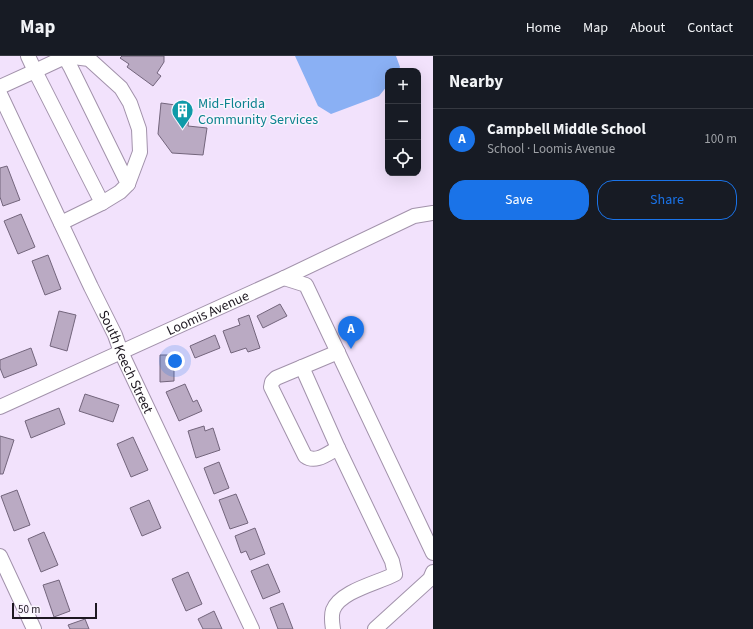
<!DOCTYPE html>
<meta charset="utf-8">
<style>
:root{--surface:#171b24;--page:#20242c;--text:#f1f3f6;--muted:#9ea1a6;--line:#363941;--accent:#1a73e8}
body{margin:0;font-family:"Source Sans 3",sans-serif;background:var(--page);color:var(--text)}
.controls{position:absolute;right:12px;top:12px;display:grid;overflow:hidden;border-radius:8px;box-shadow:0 4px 16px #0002}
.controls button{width:36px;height:36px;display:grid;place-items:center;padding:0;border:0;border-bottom:1px solid var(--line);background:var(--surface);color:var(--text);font:20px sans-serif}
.scale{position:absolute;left:12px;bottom:10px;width:85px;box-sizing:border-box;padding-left:4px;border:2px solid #1e1821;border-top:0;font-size:11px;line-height:14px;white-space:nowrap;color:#1e1821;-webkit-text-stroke:3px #faf3fe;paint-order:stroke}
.you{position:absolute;left:175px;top:305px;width:14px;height:14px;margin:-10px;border:3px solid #fff;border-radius:50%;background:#1a73e8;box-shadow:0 0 0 6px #1a73e833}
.badge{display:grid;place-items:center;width:26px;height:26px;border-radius:50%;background:var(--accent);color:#fff;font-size:13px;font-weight:700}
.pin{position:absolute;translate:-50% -33px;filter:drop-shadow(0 1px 2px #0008)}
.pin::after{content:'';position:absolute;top:21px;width:14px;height:12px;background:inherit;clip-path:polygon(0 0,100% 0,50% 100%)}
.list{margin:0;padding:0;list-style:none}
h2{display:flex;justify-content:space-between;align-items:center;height:52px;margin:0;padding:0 16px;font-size:17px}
h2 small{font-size:13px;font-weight:400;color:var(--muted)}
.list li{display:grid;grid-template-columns:26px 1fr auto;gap:12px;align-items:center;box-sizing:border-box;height:60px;padding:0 16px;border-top:1px solid var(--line)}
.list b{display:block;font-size:15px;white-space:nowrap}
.list p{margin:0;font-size:13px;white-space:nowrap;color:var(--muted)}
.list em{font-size:13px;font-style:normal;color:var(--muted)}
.actions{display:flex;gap:8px;padding:12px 16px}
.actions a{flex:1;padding:9px 0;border:1px solid var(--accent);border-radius:16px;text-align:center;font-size:14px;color:var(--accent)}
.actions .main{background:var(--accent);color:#fff}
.icon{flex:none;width:22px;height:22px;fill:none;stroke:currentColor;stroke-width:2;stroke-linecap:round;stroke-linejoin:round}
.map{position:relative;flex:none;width:433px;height:573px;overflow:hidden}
header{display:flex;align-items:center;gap:24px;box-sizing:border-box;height:56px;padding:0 20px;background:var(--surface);border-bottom:1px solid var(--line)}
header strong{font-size:19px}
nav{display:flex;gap:22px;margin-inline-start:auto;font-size:14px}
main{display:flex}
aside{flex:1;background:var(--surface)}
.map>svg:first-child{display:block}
.water{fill:#8ab0f4}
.building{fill:#baaac3;stroke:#73657c}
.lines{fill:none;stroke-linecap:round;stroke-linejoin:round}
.minor-casing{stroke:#a292ab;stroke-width:16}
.minor{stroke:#fff;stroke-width:14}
.labels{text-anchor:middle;stroke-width:3;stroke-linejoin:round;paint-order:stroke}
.culture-label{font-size:14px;fill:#0d838f;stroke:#faf3fe;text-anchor:start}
.street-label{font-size:14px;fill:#1e1821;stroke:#faf3fe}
</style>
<header>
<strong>Map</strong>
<nav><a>Home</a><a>Map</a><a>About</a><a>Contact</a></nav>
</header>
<main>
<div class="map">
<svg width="433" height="573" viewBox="0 0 433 573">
<rect width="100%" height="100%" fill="#f2e2fc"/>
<polygon class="water" points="295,0 396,0 400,11 398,15 388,15 388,29 379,40 331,58 318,50"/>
<g class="building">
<polygon points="122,0 164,0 164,6 157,17 161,20 153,30 127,11 129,8 120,2"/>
<polygon points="161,47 190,51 188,70 207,72 203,99 172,97 158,78"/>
<polygon points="7,110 20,144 3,150 0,141 0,112"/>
<polygon points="21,158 35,191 18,198 4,165"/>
<polygon points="48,199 61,233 45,239 32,205"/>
<polygon points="280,248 287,260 263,272 257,260"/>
<polygon points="59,255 76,259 67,295 50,290"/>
<polygon points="249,259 260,292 248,296 246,292 231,297 223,275 240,269 238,263"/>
<polygon points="215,279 220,292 195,302 190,290"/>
<polygon points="31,292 37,309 4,322 0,312 0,304"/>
<polygon points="160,299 180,299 180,312 174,313 174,325 160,326"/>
<polygon points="185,328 193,346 197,344 202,355 179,365 166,336"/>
<polygon points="85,338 119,349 113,366 79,355"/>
<polygon points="59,352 65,368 31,382 25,365"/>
<polygon points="204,370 205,375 213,372 220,394 196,402 188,375"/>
<polygon points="0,380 14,384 3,418 0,418"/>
<polygon points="133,381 148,414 131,421 117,388"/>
<polygon points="219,406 229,432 214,438 204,412"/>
<polygon points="17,434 30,469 14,475 1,440"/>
<polygon points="236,438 248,467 230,473 219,444"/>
<polygon points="149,444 161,472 142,480 130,452"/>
<polygon points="255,472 265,498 250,504 246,495 241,497 235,480"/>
<polygon points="44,476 58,509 41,516 28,483"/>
<polygon points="268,508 280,536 263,543 251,515"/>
<polygon points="188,516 202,548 186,555 172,523"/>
<polygon points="59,524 70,555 54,561 43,529"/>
<polygon points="283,547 293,573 278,573 270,552"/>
<polygon points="214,555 222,573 203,573 198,563"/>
<polygon points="85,563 89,573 70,573 68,569"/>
</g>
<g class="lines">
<defs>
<g id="minor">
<polyline points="28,0 35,15 65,1 70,10 128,128 120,136 102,147"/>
<polyline points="65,0 89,3 121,32 130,47 139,73 140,96 128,128"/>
<polyline points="0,31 35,15 102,147 61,167"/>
<path id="s1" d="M 0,38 L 91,231 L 115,279 L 121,296 L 252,573"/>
<polyline points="284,222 306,229 433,497"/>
<polyline points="302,311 338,392"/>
<path id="s2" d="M 0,351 L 284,222 L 414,160 L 433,157"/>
<polyline points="0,500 34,573"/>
<path d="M 333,573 C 332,567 331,560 333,554 C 340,535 378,527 395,518 L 392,505 L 338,392 C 328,397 316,408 305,400 L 271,331 L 272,326 L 276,322 L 338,296"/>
<polyline points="375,573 430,523 433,516"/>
</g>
</defs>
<use href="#minor" class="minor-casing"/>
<use href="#minor" class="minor"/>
</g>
<defs>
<symbol id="building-pin" viewBox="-11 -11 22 30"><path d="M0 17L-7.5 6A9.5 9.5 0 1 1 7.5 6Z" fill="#0f9aa8" stroke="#faf3fe"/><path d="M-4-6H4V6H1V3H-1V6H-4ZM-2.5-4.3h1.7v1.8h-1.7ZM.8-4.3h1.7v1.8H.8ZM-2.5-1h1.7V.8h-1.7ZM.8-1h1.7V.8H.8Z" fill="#fff"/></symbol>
</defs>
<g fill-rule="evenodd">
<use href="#building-pin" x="170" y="42" width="25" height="34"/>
</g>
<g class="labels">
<g class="culture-label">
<text x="198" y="52">Mid-Florida<tspan x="198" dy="16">Community Services</tspan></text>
</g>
<g class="street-label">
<text dy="5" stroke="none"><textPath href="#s2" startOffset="228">Loomis Avenue</textPath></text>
<text dy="5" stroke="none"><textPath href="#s1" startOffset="296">South Keech Street</textPath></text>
</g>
</g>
</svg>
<div class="controls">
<button>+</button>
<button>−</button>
<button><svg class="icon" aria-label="locate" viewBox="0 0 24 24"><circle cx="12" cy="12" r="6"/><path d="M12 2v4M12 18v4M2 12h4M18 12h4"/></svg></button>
</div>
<div class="scale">50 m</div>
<div class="you"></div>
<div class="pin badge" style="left:351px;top:293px">A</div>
</div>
<aside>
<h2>Nearby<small></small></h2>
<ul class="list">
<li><span class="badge">A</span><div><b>Campbell Middle School</b><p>School · Loomis Avenue</p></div><em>100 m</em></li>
</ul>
<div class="actions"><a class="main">Save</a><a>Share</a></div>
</aside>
</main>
